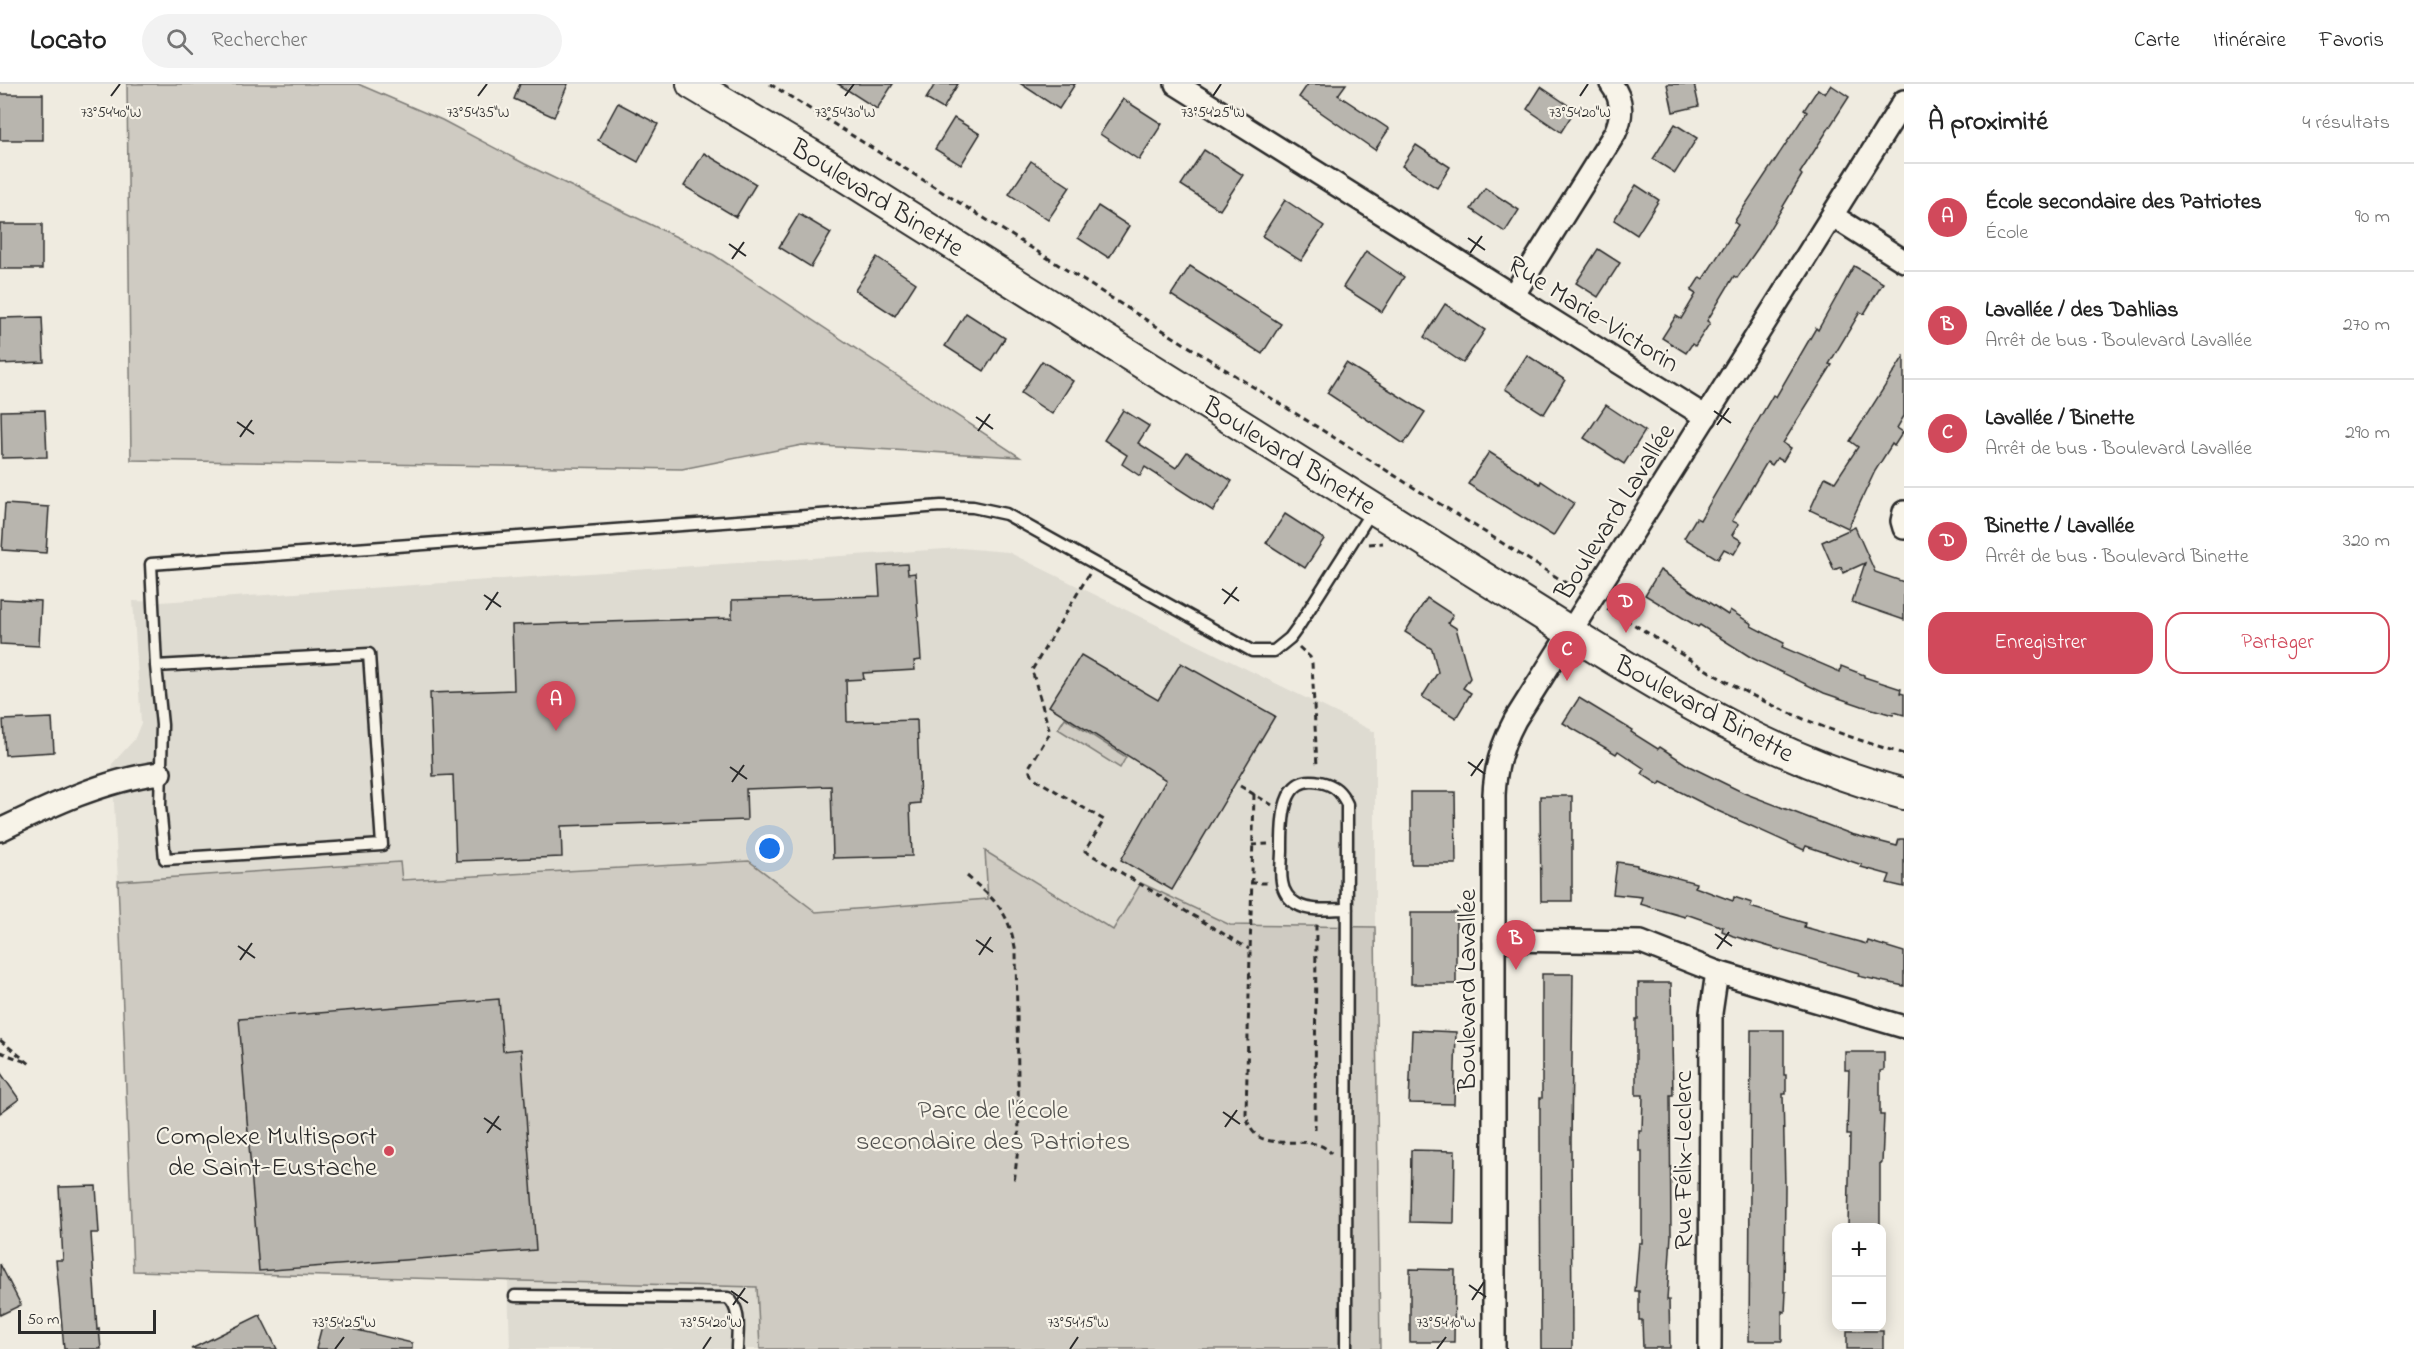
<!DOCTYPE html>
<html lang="fr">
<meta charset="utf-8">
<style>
:root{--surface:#fff;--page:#f2f2f2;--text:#222;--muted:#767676;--line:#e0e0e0;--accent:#d1495b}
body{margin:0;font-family:"Indie Flower",sans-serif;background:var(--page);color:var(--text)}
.controls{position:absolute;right:18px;bottom:18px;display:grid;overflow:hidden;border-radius:12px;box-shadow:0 3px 15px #0003}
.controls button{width:54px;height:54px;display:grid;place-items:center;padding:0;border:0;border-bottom:2px solid var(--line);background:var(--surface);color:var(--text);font:30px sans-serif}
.scale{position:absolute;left:18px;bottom:15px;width:138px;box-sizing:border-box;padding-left:6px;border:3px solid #2b2b2b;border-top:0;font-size:16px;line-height:21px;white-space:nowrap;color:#2b2b2b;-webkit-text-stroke:4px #f7f3e8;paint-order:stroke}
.you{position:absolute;left:770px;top:765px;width:21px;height:21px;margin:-15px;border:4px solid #fff;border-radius:50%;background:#1a73e8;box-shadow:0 0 0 9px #1a73e833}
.badge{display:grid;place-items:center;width:39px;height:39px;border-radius:50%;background:var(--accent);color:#fff;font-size:20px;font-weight:700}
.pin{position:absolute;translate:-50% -50px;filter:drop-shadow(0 2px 3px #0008)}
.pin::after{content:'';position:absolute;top:32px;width:21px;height:18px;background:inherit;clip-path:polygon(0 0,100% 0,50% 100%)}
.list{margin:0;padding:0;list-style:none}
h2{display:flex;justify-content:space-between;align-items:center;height:78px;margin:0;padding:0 24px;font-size:26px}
h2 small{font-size:20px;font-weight:400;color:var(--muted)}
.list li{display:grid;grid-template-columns:39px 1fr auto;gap:18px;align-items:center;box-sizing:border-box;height:108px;padding:0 24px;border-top:2px solid var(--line)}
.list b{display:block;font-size:22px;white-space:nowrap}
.list p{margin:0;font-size:20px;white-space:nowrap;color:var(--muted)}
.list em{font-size:20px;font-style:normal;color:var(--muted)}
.actions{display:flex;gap:12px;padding:18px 24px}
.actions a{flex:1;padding:14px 0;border:2px solid var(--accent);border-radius:18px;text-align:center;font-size:21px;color:var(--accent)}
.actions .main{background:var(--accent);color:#fff}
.icon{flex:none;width:33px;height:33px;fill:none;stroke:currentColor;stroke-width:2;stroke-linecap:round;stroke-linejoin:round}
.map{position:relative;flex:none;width:1904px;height:1265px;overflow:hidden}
header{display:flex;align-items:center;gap:36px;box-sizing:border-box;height:84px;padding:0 30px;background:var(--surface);border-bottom:2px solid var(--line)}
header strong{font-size:28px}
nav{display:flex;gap:33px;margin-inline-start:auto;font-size:21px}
.search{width:420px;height:54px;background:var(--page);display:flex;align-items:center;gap:15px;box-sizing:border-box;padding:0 21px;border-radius:33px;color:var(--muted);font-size:22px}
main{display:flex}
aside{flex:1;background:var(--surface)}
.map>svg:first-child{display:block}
.built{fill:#dedbd1}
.green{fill:#cfcbc2;stroke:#7d7b76;stroke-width:1.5}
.building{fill:#b8b5ae;stroke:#2b2b2b;stroke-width:1.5}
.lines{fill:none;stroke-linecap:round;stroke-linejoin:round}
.lane-casing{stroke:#2b2b2b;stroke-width:15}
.street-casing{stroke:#2b2b2b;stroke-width:26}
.secondary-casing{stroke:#2b2b2b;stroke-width:34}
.path{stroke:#2b2b2b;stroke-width:3;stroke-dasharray:6 4.5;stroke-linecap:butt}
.lane{stroke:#f7f3e8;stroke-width:10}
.street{stroke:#f7f3e8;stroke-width:21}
.secondary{stroke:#f7f3e8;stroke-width:30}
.ticks{fill:none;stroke:#2b2b2b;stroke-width:2}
.poi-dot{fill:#d1495b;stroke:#f7f3e8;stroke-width:2}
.labels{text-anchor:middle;stroke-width:4.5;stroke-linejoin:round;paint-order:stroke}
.street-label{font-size:27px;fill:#2b2b2b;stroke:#f7f3e8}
.park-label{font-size:27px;fill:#545351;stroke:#f7f3e8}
.poi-label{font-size:27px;fill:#2b2b2b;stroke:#f7f3e8;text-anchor:end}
.ticks-label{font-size:15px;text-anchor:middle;fill:#2b2b2b;stroke:#f7f3e8;stroke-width:4.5;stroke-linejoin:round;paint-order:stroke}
</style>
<header>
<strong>Locato</strong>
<div class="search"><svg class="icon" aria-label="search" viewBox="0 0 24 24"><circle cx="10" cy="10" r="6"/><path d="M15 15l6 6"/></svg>Rechercher</div>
<nav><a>Carte</a><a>Itinéraire</a><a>Favoris</a></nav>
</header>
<main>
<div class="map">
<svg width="1904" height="1265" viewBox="0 0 1904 1265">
<rect width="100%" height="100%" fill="#efebe0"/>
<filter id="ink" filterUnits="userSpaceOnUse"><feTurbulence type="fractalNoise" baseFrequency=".0167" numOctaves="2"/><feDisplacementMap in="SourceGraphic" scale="12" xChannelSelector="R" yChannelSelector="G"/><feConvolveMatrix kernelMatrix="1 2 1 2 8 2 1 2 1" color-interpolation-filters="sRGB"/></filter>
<g filter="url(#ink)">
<g class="built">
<polygon points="960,464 1008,468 1375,648 1375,843 1230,841 1142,799 1113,846 985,767 988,815 815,828 749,777 401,796 400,778 118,797 112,680 134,656 141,639 133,517 160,518"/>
<polygon points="508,1196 757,1203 760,1265 510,1265"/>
</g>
<g class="green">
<polygon points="127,0 358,0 442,36 525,80 714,171 1020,373 802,361 682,385 131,376"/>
<polygon points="1065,634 1126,673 1120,684 1058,645"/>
<polygon points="985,767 1113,846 1141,799 1230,841 1375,843 1380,1265 760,1265 757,1203 133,1187 118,797 400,778 402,796 749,777 816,828 988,815"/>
</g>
<g class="building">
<polygon points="520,0 568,0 554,33 514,15"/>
<polygon points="838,0 893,0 877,25"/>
<polygon points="935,0 958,0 943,25 926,15"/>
<polygon points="1021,0 1075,0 1059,25"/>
<polygon points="1308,0 1346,0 1338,11 1389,45 1375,66 1299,13"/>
<polygon points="1667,0 1694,0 1699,22 1673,28"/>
<polygon points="1831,1 1849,13 1800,89 1802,91 1758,164 1737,194 1734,192 1707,237 1710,239 1695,262 1692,260 1686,269 1662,254 1676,232 1681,235 1696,210 1691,207 1700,193 1703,195 1738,141 1734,138 1807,28 1804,26 1818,5 1825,10"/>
<polygon points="1541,3 1575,26 1561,48 1527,25"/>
<rect x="0" y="10" width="43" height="46"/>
<polygon points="1123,15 1162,40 1139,76 1100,50"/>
<polygon points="618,19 658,40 638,78 598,56"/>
<polygon points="954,34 980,50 961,81 935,65"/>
<polygon points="1675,40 1697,54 1675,89 1653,75"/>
<polygon points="1416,61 1450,83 1437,104 1402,82"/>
<polygon points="1204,66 1243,91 1220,126 1181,101"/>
<polygon points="704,69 756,100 736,133 684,102"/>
<polygon points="1031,77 1070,103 1048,136 1009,110"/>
<polygon points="1636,101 1659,116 1637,151 1614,136"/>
<polygon points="1485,104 1519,126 1505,148 1471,125"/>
<polygon points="1285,116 1324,142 1301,177 1262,152"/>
<polygon points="1098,122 1129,142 1109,174 1078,154"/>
<polygon points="799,130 831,149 811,183 779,163"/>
<rect x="0" y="140" width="42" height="45"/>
<polygon points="1598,165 1620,179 1598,213 1576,199"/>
<polygon points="1366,167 1404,193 1382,228 1343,203"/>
<polygon points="877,173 916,199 895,232 855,206"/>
<polygon points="1190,182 1281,240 1262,270 1171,211"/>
<polygon points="1854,182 1883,199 1864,230 1860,228 1829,280 1832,281 1783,359 1791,364 1783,377 1777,374 1772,381 1767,378 1732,437 1739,440 1732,451 1742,457 1734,470 1724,465 1718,475 1684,454 1696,434 1700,436 1773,311 1776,313 1816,244 1818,246"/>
<polygon points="1445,220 1485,246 1463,279 1424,253"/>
<polygon points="966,229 1005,254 984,287 945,262"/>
<polygon points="42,233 44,278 0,280 0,234"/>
<polygon points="1527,271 1565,296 1544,330 1505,305"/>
<polygon points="1904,272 1904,332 1897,344 1903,348 1894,362 1892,360 1875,387 1848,444 1810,426 1825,393 1835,398 1858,363 1850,357"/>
<polygon points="1042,277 1073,297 1052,330 1021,309"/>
<polygon points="1346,279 1425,328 1404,360 1327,309"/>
<polygon points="1606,321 1645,347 1624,380 1584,354"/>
<polygon points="45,326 47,373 2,374 1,327"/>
<polygon points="1123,326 1149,342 1138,359 1176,384 1187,368 1232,397 1213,427 1145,383 1140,392 1122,380 1127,371 1104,356"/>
<polygon points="1489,368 1540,400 1541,397 1574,419 1553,452 1468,400"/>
<polygon points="5,420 49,423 46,469 2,466"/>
<polygon points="1285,430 1324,455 1305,484 1266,459"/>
<polygon points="1855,443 1875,488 1904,498 1904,536 1852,518 1865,479 1843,489 1841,483 1834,486 1822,458"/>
<polygon points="907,480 908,490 915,489 921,576 914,577 915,586 863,589 864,595 846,596 847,638 917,636 920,719 910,720 912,772 833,774 831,702 746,705 747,736 561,742 562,773 456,777 453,691 433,692 430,609 514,606 512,541 732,534 732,516 880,512 878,482"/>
<polygon points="1660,486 1728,531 1730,526 1752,540 1751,542 1784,559 1782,563 1840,588 1841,582 1864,591 1864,593 1901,605 1900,609 1904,610 1904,631 1894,628 1893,631 1862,622 1824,609 1752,574 1700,541 1698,543 1645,511"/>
<polygon points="1427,514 1453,531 1448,539 1456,544 1470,594 1463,604 1471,609 1456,634 1422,613 1438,588 1432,565 1405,548"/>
<polygon points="0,515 41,517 39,562 0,560"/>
<polygon points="1081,571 1158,616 1181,579 1275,632 1172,806 1121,776 1166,696 1049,622"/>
<polygon points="1579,614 1632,646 1631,648 1658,665 1660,663 1689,682 1744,709 1851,750 1897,762 1899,755 1904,755 1904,803 1887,799 1890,791 1861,783 1862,781 1806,762 1804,766 1718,727 1661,698 1659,701 1642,690 1645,685 1618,667 1616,670 1563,639"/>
<polygon points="52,634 54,668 5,671 3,636"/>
<polygon points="1411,708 1455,708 1456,780 1411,780"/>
<polygon points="1540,712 1572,712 1572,817 1541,817"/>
<polygon points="1617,778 1637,781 1637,783 1696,799 1695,803 1733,817 1734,813 1752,819 1750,823 1805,839 1804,843 1867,860 1868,857 1904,868 1904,902 1858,892 1859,889 1733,852 1722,847 1723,843 1686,830 1685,833 1640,820 1642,813 1613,810"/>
<rect x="1411" y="829" width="45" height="71"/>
<polygon points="1542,890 1573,890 1571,1057 1572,1265 1541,1265 1540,1050 1540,1014 1542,1014"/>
<polygon points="1638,899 1671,899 1673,1011 1670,1011 1671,1151 1667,1216 1669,1216 1670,1264 1643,1264 1642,1236 1639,1236 1639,1207 1635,1207 1639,1159 1642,1159 1642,1067 1639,1067 1639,1047 1642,1047 1643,1011 1636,1011 1636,935 1638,935"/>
<polygon points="499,915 503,967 521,965 536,1166 259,1187 239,935"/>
<polygon points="1412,946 1456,948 1454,1020 1409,1019"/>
<polygon points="1751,946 1784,946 1784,991 1786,991 1786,1010 1783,1010 1785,1103 1784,1208 1786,1208 1785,1228 1782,1227 1782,1257 1749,1257"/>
<polygon points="1845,968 1884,968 1884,986 1880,987 1880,1031 1884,1031 1882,1079 1880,1079 1880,1143 1848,1143 1850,1051 1847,1051 1849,986 1845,986"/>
<polygon points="0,988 19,1015 0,1029"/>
<polygon points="1411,1066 1455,1067 1454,1139 1410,1138"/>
<polygon points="96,1102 99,1149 91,1149 97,1246 99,1245 101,1265 64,1265 56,1176 63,1176 59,1103"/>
<polygon points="0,1180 21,1221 0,1231"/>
<polygon points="1410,1185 1455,1186 1454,1258 1410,1258"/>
<polygon points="260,1231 277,1265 191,1265"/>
<polygon points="323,1238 412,1259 412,1265 316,1265"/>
<rect x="1847" y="1247" width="36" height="18"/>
</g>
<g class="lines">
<defs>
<g id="lane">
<polyline points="156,582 369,570 382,761 165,775 160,722 162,641 156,582 151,480 941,422 973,423 1006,430 1252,567 1274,567 1290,554 1298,543 1373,425"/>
<path d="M 515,1212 L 728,1214 C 742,1225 737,1249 737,1265"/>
<path d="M 1346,1265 L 1347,720 C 1341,708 1335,701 1320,698 C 1280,689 1282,741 1282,766 C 1282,776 1280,788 1282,798 C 1283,807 1289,816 1297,820 C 1310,828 1332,825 1347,825"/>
</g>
<g id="street">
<polyline points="1176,0 1706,333"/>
<polyline points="1833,132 1904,177"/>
<path d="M 1513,212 L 1615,49 C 1623,32 1623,15 1611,0"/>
<polyline points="1904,428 1902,437 1904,444"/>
<path d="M 0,746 C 50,722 104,696 160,689"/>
<polyline points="1494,856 1641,858 1717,888 1904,943"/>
<path d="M 1494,1265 L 1494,711 C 1495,683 1502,660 1515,636 L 1904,17"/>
<polyline points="1710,1265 1711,929 1717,888"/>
</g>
<path id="secondary" d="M 692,0 L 808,69 L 1586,558 C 1691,623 1784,678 1904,710"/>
</defs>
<use href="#lane" class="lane-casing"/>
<use href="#street" class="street-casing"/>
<use href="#secondary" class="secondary-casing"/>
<g class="path">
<polyline points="770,0 1574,504"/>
<polyline points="1369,460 1383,459"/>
<polyline points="1089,490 1032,586 1050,649 1029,683 1030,688 1037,696 1104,736 1085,767 1249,865"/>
<path d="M 1607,525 C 1649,548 1688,576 1729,599 C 1785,630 1843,652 1904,670"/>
<polyline points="1299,563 1310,573 1312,579 1317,683"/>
<polyline points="1240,702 1272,721"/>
<path d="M 1254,710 L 1246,1030 C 1254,1079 1308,1043 1331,1069"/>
<polyline points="1252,761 1268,760"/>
<path d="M 967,792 C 998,819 1008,826 1016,868 L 1019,1055 L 1014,1099"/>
<polyline points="1250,799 1269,799"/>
<polyline points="0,956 30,980"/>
<polyline points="0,968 26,978"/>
<polyline points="1315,1046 1316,840"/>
</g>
<use href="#lane" class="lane"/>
<use href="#street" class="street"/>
<use href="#secondary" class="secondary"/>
</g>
</g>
<path class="ticks" d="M 111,12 L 120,0M 478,12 L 487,0M 845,12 L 854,0M 1213,12 L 1221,0M 1580,12 L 1588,0M 1468,154 L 1485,166M 729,160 L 746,172M 1470,169 L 1482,152M 732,175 L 744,158M 1714,327 L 1731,339M 976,333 L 993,345M 237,338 L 254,350M 1717,341 L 1729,324M 978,347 L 990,330M 240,353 L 252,336M 1222,505 L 1239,517M 484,511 L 501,523M 1224,520 L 1237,503M 486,526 L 498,508M 1468,678 L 1485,690M 730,683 L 747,695M 1471,692 L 1483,675M 732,698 L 744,681M 1715,850 L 1732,862M 976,856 L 993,868M 238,862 L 255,874M 1717,865 L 1729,848M 979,871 L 991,853M 240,876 L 252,859M 1223,1028 L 1240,1040M 484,1034 L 501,1046M 1225,1043 L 1237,1026M 487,1049 L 499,1032M 1469,1201 L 1486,1213M 731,1207 L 748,1219M 1472,1216 L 1484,1198M 733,1221 L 745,1204M 335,1265 L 344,1253M 703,1265 L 711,1253M 1070,1265 L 1078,1253M 1437,1265 L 1446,1253"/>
<circle class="poi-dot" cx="389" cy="1067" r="6"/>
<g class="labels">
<g class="street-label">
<text transform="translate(878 113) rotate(32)" y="9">Boulevard Binette</text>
<text transform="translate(1594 229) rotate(32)" y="9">Rue Marie-Victorin</text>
<text transform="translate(1290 371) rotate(32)" y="9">Boulevard Binette</text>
<text transform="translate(1614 427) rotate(-58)" y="9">Boulevard Lavallée</text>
<text transform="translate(1705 624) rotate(28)" y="9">Boulevard Binette</text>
<text transform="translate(1466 906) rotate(-90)" y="9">Boulevard Lavallée</text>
<text transform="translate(1682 1076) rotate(-90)" y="9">Rue Félix-Leclerc</text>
</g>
<g class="park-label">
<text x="993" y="1034">Parc de l'école<tspan x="993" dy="31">secondaire des Patriotes</tspan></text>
</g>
<g class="poi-label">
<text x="377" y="1060">Complexe Multisport<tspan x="377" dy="31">de Saint-Eustache</tspan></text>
</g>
</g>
<g class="ticks-label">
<text x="111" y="33">73°54'40"W</text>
<text x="478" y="33">73°54'35"W</text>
<text x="845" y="33">73°54'30"W</text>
<text x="1213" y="33">73°54'25"W</text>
<text x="1580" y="33">73°54'20"W</text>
<text x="344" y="1243">73°54'25"W</text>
<text x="711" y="1243">73°54'20"W</text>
<text x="1078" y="1243">73°54'15"W</text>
<text x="1446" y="1243">73°54'10"W</text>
</g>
</svg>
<div class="controls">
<button>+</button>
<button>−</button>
</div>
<div class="scale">50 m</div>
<div class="you"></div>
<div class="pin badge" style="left:556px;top:647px">A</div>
<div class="pin badge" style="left:1516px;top:886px">B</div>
<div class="pin badge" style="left:1567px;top:597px">C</div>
<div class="pin badge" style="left:1626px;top:549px">D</div>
</div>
<aside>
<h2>À proximité<small>4 résultats</small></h2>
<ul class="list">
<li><span class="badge">A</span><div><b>École secondaire des Patriotes</b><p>École</p></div><em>90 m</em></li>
<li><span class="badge">B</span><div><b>Lavallée / des Dahlias</b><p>Arrêt de bus · Boulevard Lavallée</p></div><em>270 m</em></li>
<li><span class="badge">C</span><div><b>Lavallée / Binette</b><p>Arrêt de bus · Boulevard Lavallée</p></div><em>290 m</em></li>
<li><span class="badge">D</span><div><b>Binette / Lavallée</b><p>Arrêt de bus · Boulevard Binette</p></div><em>320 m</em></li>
</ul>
<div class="actions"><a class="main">Enregistrer</a><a>Partager</a></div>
</aside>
</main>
